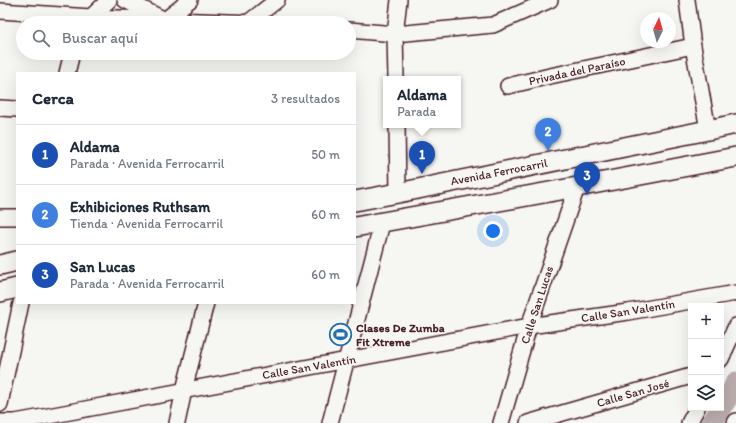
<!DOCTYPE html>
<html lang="es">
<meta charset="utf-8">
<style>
:root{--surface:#fff;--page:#f6f6f7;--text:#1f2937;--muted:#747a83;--line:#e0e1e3;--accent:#1f6fb2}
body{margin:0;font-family:Itim,sans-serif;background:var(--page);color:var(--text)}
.controls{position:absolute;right:12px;bottom:12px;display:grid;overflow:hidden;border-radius:0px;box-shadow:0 4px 16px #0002}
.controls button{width:36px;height:36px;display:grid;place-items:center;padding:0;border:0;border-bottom:1px solid var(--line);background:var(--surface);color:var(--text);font:20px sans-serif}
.compass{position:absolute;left:640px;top:12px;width:36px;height:36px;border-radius:50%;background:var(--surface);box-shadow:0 4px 16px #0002;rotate:5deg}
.you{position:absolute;left:493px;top:231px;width:14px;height:14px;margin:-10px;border:3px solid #fff;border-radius:50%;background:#1a73e8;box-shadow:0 0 0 6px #1a73e833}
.badge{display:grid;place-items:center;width:26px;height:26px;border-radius:50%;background:var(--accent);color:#fff;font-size:13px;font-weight:700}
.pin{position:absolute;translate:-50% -33px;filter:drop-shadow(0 1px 2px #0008)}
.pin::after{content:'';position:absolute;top:21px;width:14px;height:12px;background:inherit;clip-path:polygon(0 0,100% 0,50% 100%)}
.popup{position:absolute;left:383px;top:76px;width:78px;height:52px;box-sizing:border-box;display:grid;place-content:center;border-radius:0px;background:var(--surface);filter:drop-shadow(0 1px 3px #0005);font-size:13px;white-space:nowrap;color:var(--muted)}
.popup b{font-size:15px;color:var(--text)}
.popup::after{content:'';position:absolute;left:50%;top:100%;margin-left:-8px;border:8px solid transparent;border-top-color:var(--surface)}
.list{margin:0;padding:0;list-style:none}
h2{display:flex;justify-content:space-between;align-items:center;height:52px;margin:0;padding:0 16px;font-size:17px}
h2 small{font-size:13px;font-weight:400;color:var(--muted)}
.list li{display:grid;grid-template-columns:26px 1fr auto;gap:12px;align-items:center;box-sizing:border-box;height:60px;padding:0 16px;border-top:1px solid var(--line)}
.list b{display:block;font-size:15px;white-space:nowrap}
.list p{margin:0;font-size:13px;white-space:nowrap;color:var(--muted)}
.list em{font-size:13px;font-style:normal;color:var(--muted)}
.icon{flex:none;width:22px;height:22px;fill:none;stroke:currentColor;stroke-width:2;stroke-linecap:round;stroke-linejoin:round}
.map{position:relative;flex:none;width:736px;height:423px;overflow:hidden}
.search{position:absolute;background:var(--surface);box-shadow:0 4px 16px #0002;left:16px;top:16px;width:340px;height:44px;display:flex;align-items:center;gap:10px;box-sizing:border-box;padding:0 14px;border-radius:22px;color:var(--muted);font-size:15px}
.panel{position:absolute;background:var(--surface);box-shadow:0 4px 16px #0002;left:16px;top:72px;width:340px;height:232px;border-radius:0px}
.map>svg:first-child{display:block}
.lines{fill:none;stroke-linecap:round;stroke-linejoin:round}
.river{stroke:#bbadae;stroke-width:21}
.minor-casing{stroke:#4a1f2b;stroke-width:18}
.major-casing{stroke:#4a1f2b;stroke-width:22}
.minor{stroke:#f6f6f2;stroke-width:15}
.major{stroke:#f6f6f2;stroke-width:19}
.labels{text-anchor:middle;stroke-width:3;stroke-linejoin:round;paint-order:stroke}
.street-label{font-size:12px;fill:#4a1f2b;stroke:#f6f6f2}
.poi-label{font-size:12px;font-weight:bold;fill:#4a1f2b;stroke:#f6f6f2;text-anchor:start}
</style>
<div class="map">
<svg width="736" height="423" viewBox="0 0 736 423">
<rect width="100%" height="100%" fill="#f6f6f2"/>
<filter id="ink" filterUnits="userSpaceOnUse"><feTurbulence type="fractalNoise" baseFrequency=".025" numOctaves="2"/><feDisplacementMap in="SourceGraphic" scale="8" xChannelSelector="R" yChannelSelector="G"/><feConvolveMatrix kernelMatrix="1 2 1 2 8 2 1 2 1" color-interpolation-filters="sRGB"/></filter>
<g filter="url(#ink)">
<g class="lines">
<polyline class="river" points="712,423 733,389 736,382"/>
<defs>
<g id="minor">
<polyline points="125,0 165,20 190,0"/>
<polyline points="687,0 693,46 708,130"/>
<polyline points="0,11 91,17 256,23"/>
<polyline points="91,17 109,0"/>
<polyline points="249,22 277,0"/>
<polyline points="349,30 395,34 493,25 550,0"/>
<polyline points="67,73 72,53"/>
<polyline points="396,79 395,34 399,0"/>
<polyline points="508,86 550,76 693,46"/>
<polyline points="0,108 17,109"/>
<polyline points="397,125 398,193"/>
<polyline points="0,217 17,217"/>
<polyline points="721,359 736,326"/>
<polyline points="0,404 21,303"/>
<polyline points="0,422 15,422 43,417 529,326 628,312 736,293"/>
<polyline points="177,423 184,390 206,303"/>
<polyline points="330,423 382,223"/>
<polyline points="501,423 529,326 577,187"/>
<polyline points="528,423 691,376"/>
<polyline points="689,423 697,408"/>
<polyline points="735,423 736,421"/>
</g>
<g id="major">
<polyline points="355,201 398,193 708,130 736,124"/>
<polyline points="355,227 577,187 736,157"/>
<polyline points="0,265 17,261"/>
<polyline points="0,292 17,288"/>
</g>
</defs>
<use href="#minor" class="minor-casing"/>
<use href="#major" class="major-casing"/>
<use href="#minor" class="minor"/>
<use href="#major" class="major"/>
</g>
</g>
<defs>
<symbol id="stadium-ring" viewBox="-11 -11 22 22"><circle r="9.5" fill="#f6f6f2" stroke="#1f6fb2" stroke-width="1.5"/><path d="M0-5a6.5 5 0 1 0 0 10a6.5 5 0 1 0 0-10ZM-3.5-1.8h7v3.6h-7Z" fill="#1f6fb2"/></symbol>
</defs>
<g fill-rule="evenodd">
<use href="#stadium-ring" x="328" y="322" width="25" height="25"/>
</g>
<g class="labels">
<g class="street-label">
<text transform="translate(577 71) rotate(-12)" y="4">Privada del Paraíso</text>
<text transform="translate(499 172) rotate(-11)" y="4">Avenida Ferrocarril</text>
<text transform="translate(537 305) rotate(-72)" y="4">Calle San Lucas</text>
<text transform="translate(628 311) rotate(-9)" y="4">Calle San Valentín</text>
<text transform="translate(309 367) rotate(-10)" y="4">Calle San Valentín</text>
<text transform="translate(633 393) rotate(-16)" y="4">Calle San José</text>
</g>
<g class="poi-label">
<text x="356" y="332">Clases De Zumba<tspan x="356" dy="14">Fit Xtreme</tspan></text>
</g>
</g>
</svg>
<div class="controls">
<button>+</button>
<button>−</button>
<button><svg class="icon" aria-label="layers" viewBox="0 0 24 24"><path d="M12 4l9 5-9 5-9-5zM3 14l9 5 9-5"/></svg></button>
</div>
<svg class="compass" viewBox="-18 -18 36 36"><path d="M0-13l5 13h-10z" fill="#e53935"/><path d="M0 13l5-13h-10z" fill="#747a83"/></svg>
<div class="you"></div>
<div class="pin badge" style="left:422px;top:174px;background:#1a4fb4">1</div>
<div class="popup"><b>Aldama</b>Parada</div>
<div class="pin badge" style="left:548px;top:151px;background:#3f7fe0">2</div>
<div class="pin badge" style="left:587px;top:195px;background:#1a4fb4">3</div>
<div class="search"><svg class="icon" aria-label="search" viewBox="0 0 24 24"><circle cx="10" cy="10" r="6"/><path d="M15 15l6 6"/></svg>Buscar aquí</div>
<section class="panel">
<h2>Cerca<small>3 resultados</small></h2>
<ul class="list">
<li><span class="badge" style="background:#1a4fb4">1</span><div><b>Aldama</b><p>Parada · Avenida Ferrocarril</p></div><em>50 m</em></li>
<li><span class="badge" style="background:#3f7fe0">2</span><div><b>Exhibiciones Ruthsam</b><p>Tienda · Avenida Ferrocarril</p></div><em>60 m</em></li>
<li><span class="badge" style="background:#1a4fb4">3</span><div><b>San Lucas</b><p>Parada · Avenida Ferrocarril</p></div><em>60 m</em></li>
</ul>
</section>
</div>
